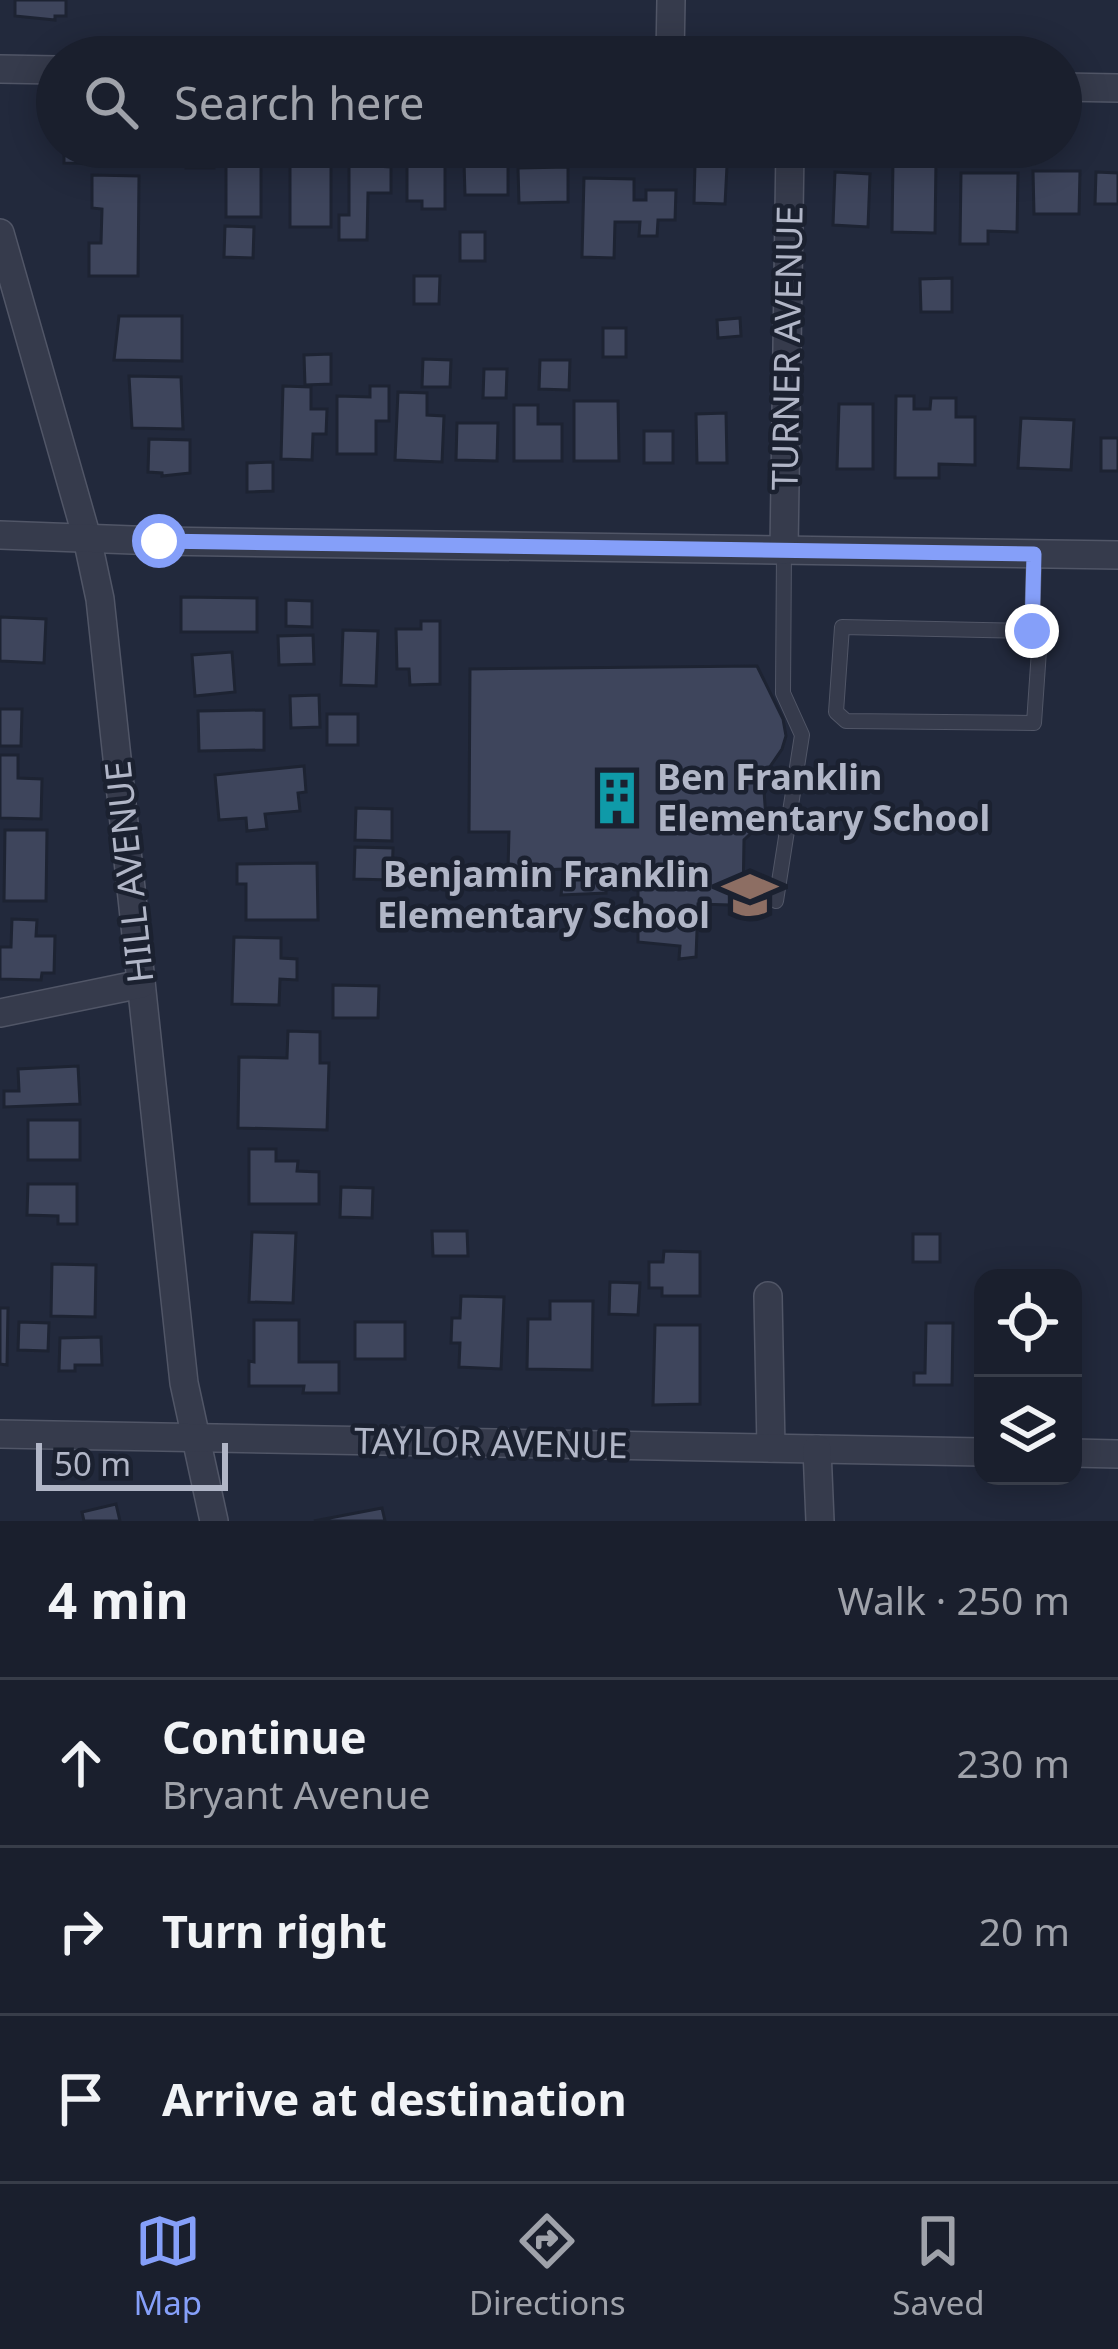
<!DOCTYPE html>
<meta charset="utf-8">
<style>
:root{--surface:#1a1f2d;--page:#232735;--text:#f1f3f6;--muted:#9fa2aa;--line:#383d49;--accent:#859ff9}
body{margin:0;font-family:"Noto Sans",sans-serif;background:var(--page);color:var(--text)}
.controls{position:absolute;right:36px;bottom:36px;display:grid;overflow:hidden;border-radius:24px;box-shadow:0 6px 30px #0003}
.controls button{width:108px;height:108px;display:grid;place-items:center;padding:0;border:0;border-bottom:3px solid var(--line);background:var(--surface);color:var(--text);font:60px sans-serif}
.scale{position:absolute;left:36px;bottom:30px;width:192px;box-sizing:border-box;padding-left:12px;border:6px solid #b1b6c7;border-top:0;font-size:33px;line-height:42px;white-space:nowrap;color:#b1b6c7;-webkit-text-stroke:9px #1b2130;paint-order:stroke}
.stop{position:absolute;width:36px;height:36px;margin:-27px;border:9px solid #859ff9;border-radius:50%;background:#fff}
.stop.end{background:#859ff9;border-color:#fff;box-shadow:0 3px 12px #0008}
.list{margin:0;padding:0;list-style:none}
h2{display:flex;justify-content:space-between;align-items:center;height:156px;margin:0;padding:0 48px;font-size:51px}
h2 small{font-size:39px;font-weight:400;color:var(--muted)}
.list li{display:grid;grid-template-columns:78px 1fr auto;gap:36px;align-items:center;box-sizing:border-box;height:168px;padding:0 48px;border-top:3px solid var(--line)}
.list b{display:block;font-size:45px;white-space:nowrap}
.list p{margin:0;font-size:39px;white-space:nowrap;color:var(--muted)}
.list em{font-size:39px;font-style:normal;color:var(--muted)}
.icon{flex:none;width:66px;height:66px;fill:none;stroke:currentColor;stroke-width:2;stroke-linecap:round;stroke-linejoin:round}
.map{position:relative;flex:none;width:1118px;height:1521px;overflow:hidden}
.search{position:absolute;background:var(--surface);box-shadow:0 6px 30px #0003;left:36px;right:36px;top:36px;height:132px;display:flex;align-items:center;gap:30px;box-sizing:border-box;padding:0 42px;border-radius:66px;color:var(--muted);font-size:45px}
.sheet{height:660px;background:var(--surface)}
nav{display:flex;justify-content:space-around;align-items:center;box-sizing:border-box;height:168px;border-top:3px solid var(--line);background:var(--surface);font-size:33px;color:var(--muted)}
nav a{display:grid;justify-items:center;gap:6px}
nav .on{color:var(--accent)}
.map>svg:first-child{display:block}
.building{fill:#3e455c;stroke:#1d2332;stroke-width:3}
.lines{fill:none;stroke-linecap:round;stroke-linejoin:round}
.service-casing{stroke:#515667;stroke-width:16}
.minor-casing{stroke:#515667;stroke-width:30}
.service{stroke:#363b4c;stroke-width:14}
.minor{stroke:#363b4c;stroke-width:27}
.route{stroke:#859ff9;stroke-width:15}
.labels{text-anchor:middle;stroke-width:9;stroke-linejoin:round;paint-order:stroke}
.street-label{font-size:36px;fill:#b1b6c7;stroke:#1b2130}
.poi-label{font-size:36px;font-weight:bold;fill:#b1b6c7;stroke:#1b2130;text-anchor:start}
</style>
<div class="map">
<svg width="1118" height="1521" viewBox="0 0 1118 1521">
<rect width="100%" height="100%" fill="#22293c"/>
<g class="building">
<polygon points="15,0 66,0 66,16 55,16 55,20 15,16"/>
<polygon points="64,147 136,147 136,164 64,163"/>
<rect x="186" y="147" width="28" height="21"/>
<rect x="226" y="155" width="35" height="62"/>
<rect x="290" y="158" width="41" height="69"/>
<polygon points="349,160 378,160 377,166 391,167 391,193 368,193 367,240 339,240 339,215 349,215"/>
<polygon points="893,160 936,160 935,233 892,232"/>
<polygon points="464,161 508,161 508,195 465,195"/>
<polygon points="407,162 445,162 445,209 422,209 422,201 407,201"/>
<polygon points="695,165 727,166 725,204 694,203"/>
<polygon points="568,167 568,202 519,203 518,168"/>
<polygon points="1033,171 1080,171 1079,214 1034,214"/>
<polygon points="835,172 870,174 868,227 833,225"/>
<polygon points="1096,172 1118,173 1118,204 1095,204"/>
<polygon points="961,173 1018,173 1017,232 988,231 988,244 960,244"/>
<polygon points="92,175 139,176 138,276 89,276 89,243 101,243 102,209 92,208"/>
<polygon points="584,178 634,179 634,200 646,200 646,190 676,190 675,220 658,220 657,236 639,236 640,222 615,222 614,258 582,257"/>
<polygon points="225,226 254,227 253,258 224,257"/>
<rect x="460" y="232" width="25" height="29"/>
<polygon points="414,276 440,276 439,304 414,304"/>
<polygon points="952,278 952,312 921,312 920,279"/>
<polygon points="119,316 182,316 182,361 114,360"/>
<polygon points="740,318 741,336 718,338 717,320"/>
<rect x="603" y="328" width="23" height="29"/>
<polygon points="331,354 331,384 305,385 304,355"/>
<polygon points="423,359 451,360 450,387 422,387"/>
<polygon points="540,360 570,360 569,390 539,389"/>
<polygon points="484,369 507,369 506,398 483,398"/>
<polygon points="129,376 181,377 183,429 132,428"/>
<polygon points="283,386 311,387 311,409 327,409 326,434 313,434 312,460 281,459"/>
<polygon points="370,386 389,386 389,421 376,421 376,454 337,454 337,396 370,397"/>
<polygon points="398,392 427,393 427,415 444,416 442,462 395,460"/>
<polygon points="896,396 914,396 914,409 930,409 931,398 956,398 956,417 975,417 975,465 939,464 939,478 895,478"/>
<polygon points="574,401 618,401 619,461 574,461"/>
<polygon points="839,404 873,404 873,469 837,469"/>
<polygon points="514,405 538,405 538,424 562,424 562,461 514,461"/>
<polygon points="726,413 727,463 697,463 696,414"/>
<polygon points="1021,418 1074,420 1071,470 1018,468"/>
<polygon points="457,423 498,423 497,461 456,460"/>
<rect x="644" y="431" width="29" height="32"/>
<rect x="1101" y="438" width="17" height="33"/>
<polygon points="149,439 190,440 190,473 162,476 162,473 148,472"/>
<polygon points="273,462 273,491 247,492 247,463"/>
<polygon points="181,597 257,598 257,632 181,632"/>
<polygon points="286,600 312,601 312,627 286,626"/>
<polygon points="0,617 46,619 44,663 0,661"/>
<polygon points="421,621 440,621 440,684 410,685 409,669 397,669 396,629 421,629"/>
<polygon points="343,630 378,631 376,686 341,685"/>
<polygon points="313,635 314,664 279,665 278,636"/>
<polygon points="232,652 235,692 195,696 192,655"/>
<polygon points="757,666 783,719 786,736 782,749 763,777 766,819 744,840 743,899 731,905 698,904 696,957 679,959 680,946 638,942 638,874 606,873 606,893 561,895 564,869 508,871 509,832 469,832 470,669"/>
<polygon points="319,695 320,727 291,728 290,696"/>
<polygon points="0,709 22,709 21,746 0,746"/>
<polygon points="264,710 264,750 199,751 198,711"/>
<rect x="327" y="714" width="31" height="31"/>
<polygon points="0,755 18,755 18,778 42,779 41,819 0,818"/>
<polygon points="304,766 306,792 298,793 300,811 265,814 267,829 247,831 246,818 219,820 215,775"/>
<polygon points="356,808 392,809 392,841 355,840"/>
<polygon points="5,830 47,830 46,901 4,901"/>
<polygon points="355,847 393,848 392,880 354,879"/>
<polygon points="317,863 318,920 246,920 246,884 237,884 237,864"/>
<polygon points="12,919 37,920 36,936 55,936 54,973 42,973 41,980 0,979 0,947 11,947"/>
<polygon points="234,937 281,938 281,958 297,959 297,980 280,979 279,1005 232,1004"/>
<polygon points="333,985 379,986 378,1018 333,1018"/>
<polygon points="288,1031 320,1032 320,1063 329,1063 327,1130 238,1128 239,1057 287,1058"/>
<polygon points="78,1066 80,1104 4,1107 4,1091 19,1091 18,1069"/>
<rect x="28" y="1120" width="52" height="40"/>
<polygon points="249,1149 276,1149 276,1161 298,1161 297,1171 319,1172 319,1204 249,1204"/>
<polygon points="28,1184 77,1184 77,1224 58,1224 58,1216 27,1215"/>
<polygon points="341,1187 373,1188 372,1218 340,1217"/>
<polygon points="432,1231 467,1231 468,1256 433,1256"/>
<polygon points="252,1232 296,1233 293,1303 249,1302"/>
<rect x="913" y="1234" width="27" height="28"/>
<polygon points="664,1251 700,1252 700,1296 662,1296 662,1288 649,1288 649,1262 663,1262"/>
<polygon points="52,1264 96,1265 95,1317 51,1316"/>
<polygon points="610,1282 640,1283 638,1315 609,1314"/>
<polygon points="461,1296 504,1297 501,1369 459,1367 460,1343 451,1343 452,1318 460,1318"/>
<polygon points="550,1301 593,1301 592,1370 527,1369 528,1319 550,1319"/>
<polygon points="0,1308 8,1308 7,1365 0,1364"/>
<polygon points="254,1320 299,1320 299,1362 339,1362 339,1393 303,1393 304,1386 249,1386 249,1361 254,1362"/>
<polygon points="19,1322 49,1323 48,1351 18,1350"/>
<rect x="355" y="1322" width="50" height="37"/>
<polygon points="926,1323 953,1323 952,1385 914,1385 914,1373 925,1373"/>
<polygon points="655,1325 700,1325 700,1404 653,1405"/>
<polygon points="101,1337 102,1365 75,1365 75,1371 59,1371 60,1338"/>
<polygon points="116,1504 120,1521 84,1521 82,1512"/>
<polygon points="382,1508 385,1521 314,1521"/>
</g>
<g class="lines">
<defs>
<g id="service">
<polyline points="1032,631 842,627 836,712 846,721 1034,723 1040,636 1032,631 1034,554"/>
<polyline points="776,901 802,735 783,693 784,550"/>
</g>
<g id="minor">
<polyline points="670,57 671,0"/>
<polyline points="0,69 57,70"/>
<polyline points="1061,87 1118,88"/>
<polyline points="0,233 87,538 100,599 184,1383 214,1521"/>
<polyline points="0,535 159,541 1118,555"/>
<polyline points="784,550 790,147"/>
<polyline points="0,1013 141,984"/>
<polyline points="768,1296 771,1448"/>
<polyline points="0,1434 983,1452"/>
<polyline points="817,1449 820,1521"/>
<polyline points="1073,1453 1118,1454"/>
</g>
</defs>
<use href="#service" class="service-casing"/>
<use href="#minor" class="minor-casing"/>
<use href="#service" class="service"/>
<use href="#minor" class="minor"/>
</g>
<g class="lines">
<polyline class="route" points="159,541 1034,554 1032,631"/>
</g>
<defs>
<symbol id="building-bare" viewBox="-9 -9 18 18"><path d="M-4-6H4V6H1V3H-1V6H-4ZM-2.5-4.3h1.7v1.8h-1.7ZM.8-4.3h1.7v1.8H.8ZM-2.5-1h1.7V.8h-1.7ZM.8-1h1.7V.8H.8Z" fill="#0f9aa8" stroke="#1b2130" stroke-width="2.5" paint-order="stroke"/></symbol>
<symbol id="school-bare" viewBox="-9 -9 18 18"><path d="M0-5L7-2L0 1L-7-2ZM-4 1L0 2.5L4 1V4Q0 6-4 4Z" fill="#8d6e63" stroke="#1b2130" stroke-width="2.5" paint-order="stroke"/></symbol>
</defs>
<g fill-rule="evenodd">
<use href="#building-bare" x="579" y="760" width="76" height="76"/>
<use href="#school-bare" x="712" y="857" width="76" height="76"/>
</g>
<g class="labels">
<g class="street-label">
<text transform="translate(787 348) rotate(-89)" y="13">TURNER AVENUE</text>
<text transform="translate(129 872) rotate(-96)" y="13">HILL AVENUE</text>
<text transform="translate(491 1443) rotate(1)" y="13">TAYLOR AVENUE</text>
</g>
<g class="poi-label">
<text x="657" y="790">Ben Franklin<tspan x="657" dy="41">Elementary School</tspan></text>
<text x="710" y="887" text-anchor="end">Benjamin Franklin<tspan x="710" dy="41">Elementary School</tspan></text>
</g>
</g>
</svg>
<div class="controls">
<button><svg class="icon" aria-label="locate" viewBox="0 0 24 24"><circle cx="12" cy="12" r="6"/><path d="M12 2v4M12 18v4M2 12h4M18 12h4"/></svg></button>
<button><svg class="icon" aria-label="layers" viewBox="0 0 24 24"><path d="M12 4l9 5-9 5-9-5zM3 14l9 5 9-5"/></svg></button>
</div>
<div class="scale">50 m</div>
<div class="stop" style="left:159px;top:541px"></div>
<div class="stop end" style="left:1032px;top:631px"></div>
<div class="search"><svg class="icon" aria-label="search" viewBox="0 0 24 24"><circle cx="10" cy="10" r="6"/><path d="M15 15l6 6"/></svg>Search here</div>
</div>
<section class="sheet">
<h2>4 min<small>Walk · 250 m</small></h2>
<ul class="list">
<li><svg class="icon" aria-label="ahead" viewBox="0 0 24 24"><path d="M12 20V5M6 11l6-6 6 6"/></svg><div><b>Continue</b><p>Bryant Avenue</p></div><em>230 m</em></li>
<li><svg class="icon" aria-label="right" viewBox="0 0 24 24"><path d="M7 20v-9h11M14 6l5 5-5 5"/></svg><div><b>Turn right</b></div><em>20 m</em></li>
<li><svg class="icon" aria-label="arrive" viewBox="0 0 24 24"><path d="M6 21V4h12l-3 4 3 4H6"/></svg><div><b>Arrive at destination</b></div></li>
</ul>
</section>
<nav>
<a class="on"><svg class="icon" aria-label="map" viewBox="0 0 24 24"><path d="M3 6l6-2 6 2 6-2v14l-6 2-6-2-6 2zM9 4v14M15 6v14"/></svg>Map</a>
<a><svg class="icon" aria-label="directions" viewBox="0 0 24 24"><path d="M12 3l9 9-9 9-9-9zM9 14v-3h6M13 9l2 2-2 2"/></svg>Directions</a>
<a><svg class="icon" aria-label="saved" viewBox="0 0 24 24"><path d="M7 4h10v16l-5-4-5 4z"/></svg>Saved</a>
</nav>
